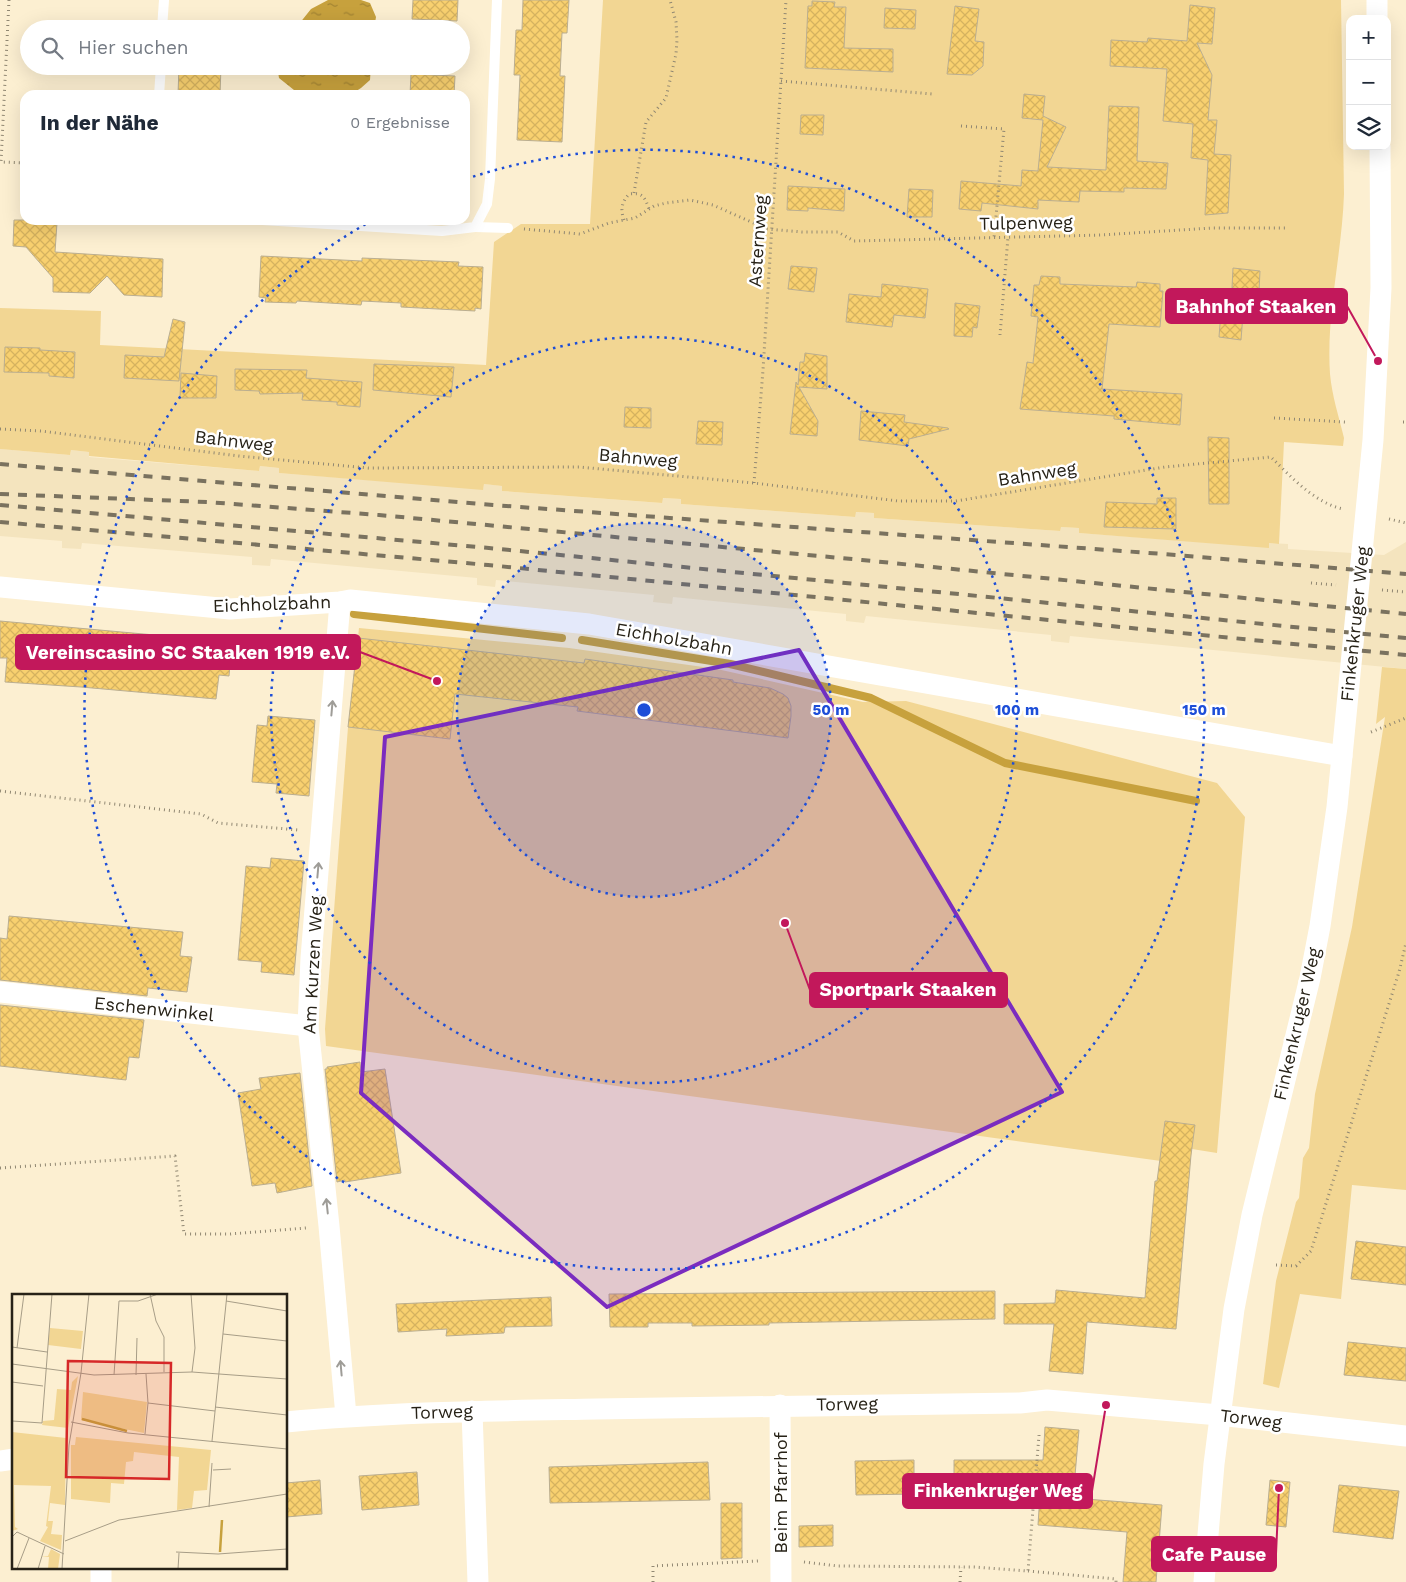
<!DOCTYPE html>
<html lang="de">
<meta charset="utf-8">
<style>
:root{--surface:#fff;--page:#f2f2f3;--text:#1f2937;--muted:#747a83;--line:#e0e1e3}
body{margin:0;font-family:"Work Sans",sans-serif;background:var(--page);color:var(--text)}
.controls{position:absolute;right:15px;top:15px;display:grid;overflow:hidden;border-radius:10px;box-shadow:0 5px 20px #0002}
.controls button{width:45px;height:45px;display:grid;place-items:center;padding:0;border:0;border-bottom:1px solid var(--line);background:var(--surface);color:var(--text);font:25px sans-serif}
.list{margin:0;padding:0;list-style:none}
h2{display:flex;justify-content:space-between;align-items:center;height:65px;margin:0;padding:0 20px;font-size:21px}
h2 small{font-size:16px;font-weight:400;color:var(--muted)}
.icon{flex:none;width:28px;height:28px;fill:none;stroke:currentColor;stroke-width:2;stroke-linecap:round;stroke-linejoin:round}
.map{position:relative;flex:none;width:1406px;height:1582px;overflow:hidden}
.search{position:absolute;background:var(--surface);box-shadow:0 5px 20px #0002;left:20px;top:20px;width:450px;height:55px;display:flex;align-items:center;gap:12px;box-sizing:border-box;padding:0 18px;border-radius:28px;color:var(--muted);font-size:19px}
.panel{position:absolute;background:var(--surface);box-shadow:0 5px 20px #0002;left:20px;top:90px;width:450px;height:135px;border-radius:15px}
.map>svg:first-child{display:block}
.built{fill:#f4e4be}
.green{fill:#f2d693}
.water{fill:url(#water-ripples)}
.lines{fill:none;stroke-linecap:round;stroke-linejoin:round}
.stream{stroke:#c7a13d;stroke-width:8}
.building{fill:url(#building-cross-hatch);stroke:#baae91}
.path{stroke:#908772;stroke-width:3;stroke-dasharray:1 4;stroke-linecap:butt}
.lane{stroke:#fff;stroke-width:10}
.street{stroke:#fff;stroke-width:21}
.rail{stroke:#7a725f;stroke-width:4;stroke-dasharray:9 9;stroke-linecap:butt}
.oneway{stroke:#9e9c97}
.marked{fill:#7b2cbf;fill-opacity:0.2;stroke:#7b2cbf;stroke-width:4;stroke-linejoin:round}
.ring{fill:none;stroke:#1d4ed8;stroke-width:2.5;stroke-dasharray:2.5 5}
.labels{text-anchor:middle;stroke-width:5;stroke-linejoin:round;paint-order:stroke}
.street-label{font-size:18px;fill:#272217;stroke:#fff}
.inset-river{fill:none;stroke:#c7a13d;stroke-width:2.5}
.inset-road{fill:none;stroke:#a79d87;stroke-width:1}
.view{fill:#d62828;fill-opacity:0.15;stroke:#d62828;stroke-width:2.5}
.inset-edge{fill:none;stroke:#272217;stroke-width:2.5}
.centre{fill:#1d4ed8;stroke:#fff;stroke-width:2.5}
.ring-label{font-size:15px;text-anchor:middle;font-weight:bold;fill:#1d4ed8;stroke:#fff;stroke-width:5;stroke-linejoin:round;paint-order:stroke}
.leader{fill:none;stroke:#c2185b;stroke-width:2}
.callout-dot{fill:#c2185b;stroke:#fff;stroke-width:2}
.callout{fill:#c2185b;stroke:#c2185b;stroke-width:2}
.callout-label{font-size:19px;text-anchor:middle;font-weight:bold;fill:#fff}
</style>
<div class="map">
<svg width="1406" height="1582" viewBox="0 0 1406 1582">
<defs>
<pattern id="water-ripples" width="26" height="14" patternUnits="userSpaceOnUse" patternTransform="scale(1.25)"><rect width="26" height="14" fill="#c7a13d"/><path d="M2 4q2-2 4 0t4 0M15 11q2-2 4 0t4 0" fill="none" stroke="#a28332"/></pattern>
<pattern id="building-cross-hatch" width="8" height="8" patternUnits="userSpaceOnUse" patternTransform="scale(1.25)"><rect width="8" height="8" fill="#f8d06f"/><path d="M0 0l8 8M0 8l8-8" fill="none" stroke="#d5b25f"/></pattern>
</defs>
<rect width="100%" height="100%" fill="#fcefd1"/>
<polygon class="built" points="0,449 70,455 71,450 89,452 89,457 259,471 260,466 279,468 279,473 483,489 484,484 503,486 502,491 661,503 662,498 681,499 681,504 855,517 855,512 874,513 874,518 1060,531 1060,527 1080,528 1079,533 1269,547 1269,543 1288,544 1288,549 1384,555 1406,542 1406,669 1070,636 1069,643 1051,641 1051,635 866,616 864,623 846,621 846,614 673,597 672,604 653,602 654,595 496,580 495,587 477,585 477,578 271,559 270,566 252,565 252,557 82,543 81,549 62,548 62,541 0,536"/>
<g class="green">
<path d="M 603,0 L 1341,0 L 1344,194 C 1342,254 1326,314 1330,374 C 1332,396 1339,417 1344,438 L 1343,446 L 1284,442 L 1279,544 L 1269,543 L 1269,548 L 1079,533 L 1079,528 L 1061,527 L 1060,531 L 874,518 L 874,513 L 856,512 L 855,517 L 681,504 L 681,499 L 663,498 L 662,503 L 502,491 L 502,486 L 484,484 L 483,490 L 279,473 L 279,468 L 260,466 L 259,471 L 89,456 L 89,452 L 71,450 L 70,455 L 0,449 L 0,308 L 101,311 L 100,345 L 486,365 L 494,242 L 521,224 L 590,224 Z"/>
<polygon points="359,628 569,648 717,669 863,702 906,701 1217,783 1245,817 1217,1153 1192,1149 1190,1165 326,1046 325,1029 348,727"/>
<polygon points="1382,667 1406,669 1406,1190 1352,1185 1341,1299 1300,1294 1279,1388 1263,1384 1276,1281 1296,1202 1299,1198 1303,1158 1309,1148 1315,1094 1352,927 1385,717 1376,724"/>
</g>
<g class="water">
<polygon points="328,0 361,0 370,3 376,17 374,29 291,29 299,24 311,9"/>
<path d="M 277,66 L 311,66 L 312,71 C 320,72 332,72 338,66 L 371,66 L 370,80 L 361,88 L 350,95 L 305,95 L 294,90 L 279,78 Z"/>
</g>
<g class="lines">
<g class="stream">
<polyline points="354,614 562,638"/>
<polyline points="582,640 730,664 871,698 1005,763 1196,801"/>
</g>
</g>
<g class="building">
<polygon points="413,0 458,0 457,21 412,19"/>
<polygon points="523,0 569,0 567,33 562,33 560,76 565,76 562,142 517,140 520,75 514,75 516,30 522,30"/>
<polygon points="812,1 835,2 834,7 846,7 844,48 893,49 893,72 805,68 808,6 812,6"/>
<polygon points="1190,5 1215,8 1212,44 1197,43 1212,75 1208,120 1217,120 1214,154 1231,155 1228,213 1205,215 1208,160 1191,158 1193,124 1163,121 1167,69 1110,66 1111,40 1147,42 1148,38 1187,41"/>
<polygon points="955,6 979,9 975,41 984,42 983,66 972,75 947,74"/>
<polygon points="885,8 916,10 915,29 884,28"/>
<polygon points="179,66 221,66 220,95 178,95"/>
<polygon points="411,74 455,76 454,95 410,95"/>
<polygon points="1024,94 1045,96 1043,116 1066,127 1047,167 1106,170 1109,106 1139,107 1137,161 1168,163 1166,189 1124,188 1124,192 1080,191 1079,202 1038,200 1038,209 982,203 981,211 959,209 961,181 1021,186 1022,170 1038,171 1043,120 1022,118"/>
<polygon points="801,115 824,115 823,135 800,134"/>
<polygon points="788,186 845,189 844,211 808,208 808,211 787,210"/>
<polygon points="909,189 933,190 932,217 907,217"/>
<polygon points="14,220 53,220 53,223 57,223 55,252 163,259 162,297 124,295 107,276 90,293 53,292 53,278 26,247 13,246"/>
<polygon points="261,256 362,261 362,258 459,262 458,266 483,267 481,309 475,308 475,311 401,307 401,303 362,301 361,305 297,301 296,303 265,302 266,298 259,297"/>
<polygon points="791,266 817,268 814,292 788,289"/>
<polygon points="1233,268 1260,271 1259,291 1232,288"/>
<polygon points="1041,276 1060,277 1060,284 1136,287 1137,282 1160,284 1160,291 1163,291 1160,327 1109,324 1102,389 1182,394 1180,425 1114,419 1114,416 1020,409 1027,362 1033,363 1038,317 1031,316 1034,285 1039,285"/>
<polygon points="882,284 928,289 925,318 894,315 892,327 846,322 849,294 881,297"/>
<polygon points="1222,299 1244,301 1241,340 1219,337"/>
<polygon points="955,303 980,306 977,328 973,327 972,337 954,336"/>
<polygon points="173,319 185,322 179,381 124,378 125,355 164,357"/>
<polygon points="5,347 40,348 40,350 75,352 74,378 49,376 49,373 4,372"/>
<polygon points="805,353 827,356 827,389 799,387 818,421 817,436 790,434 796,382 798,385 800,362 804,362"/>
<polygon points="374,364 454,367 451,397 373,390"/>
<polygon points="235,369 307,370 306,378 362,382 360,407 337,405 337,402 302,400 303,393 260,394 259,391 235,390"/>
<polygon points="181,373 217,376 216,398 180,398"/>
<polygon points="625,407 651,408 651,428 624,427"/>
<polygon points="861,411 905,415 904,422 948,428 949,429 909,439 908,446 859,440"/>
<polygon points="698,421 723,422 722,445 696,444"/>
<polygon points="1208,437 1229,438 1229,504 1209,504"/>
<polygon points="1157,498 1176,498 1176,529 1104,527 1106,502 1157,504"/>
<polygon points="0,621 232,642 229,676 219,675 216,699 81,687 5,682 7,658 0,658"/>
<polygon points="358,638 584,663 585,659 733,680 733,682 770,688 783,694 788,698 791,706 791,716 788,738 577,711 578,707 455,694 450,739 348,727"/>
<polygon points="268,716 315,720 309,796 276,793 277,784 252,782 257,725 267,726"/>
<polygon points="271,858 304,861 294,975 261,972 262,962 238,960 246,866 270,868"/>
<polygon points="9,916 183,932 180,956 192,957 187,992 148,988 147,996 0,980 0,938 7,939"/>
<polygon points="0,1005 144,1020 139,1058 129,1057 126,1080 0,1066"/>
<polygon points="360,1062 361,1072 385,1069 401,1173 345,1182 345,1180 337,1182 325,1069 327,1069 327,1067"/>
<polygon points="300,1073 312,1186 277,1193 275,1183 252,1186 238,1093 261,1089 259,1078"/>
<polygon points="1165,1121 1195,1125 1191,1155 1176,1329 1087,1322 1083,1374 1049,1371 1054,1324 1004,1324 1004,1304 1055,1303 1056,1290 1145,1298 1155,1181 1157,1181"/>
<polygon points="1356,1241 1406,1247 1406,1285 1351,1279"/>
<polygon points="995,1291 995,1319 769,1323 769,1325 692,1326 692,1323 648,1323 648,1327 610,1327 609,1294"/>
<polygon points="551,1297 552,1326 505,1327 504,1333 446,1336 447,1329 398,1332 396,1304"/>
<polygon points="1348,1342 1406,1348 1406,1381 1344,1375"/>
<polygon points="1045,1427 1079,1430 1073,1498 1162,1505 1156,1582 1123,1582 1127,1532 1038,1525 1040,1494 954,1494 954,1460 1043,1460"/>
<polygon points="914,1460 914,1494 856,1495 855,1461"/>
<polygon points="708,1462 710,1500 550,1503 549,1467"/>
<polygon points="417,1472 419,1505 362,1510 359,1476"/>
<polygon points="320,1480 322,1514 286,1517 286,1483"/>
<polygon points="1270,1480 1290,1482 1286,1527 1266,1525"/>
<polygon points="1339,1485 1399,1491 1393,1539 1333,1532"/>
<polygon points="721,1503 742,1503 742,1558 721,1559"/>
<polygon points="833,1525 833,1546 799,1547 799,1526"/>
</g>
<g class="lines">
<g class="path">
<polyline points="9,0 1,162 25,163"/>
<polyline points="781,81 932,94"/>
<polyline points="961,126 1004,129 994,238"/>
<polyline points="634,193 646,122 666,98 676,54 677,40 676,22 670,0"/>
<path d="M 624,220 C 620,209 622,202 629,194 C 642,192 645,197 649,209"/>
<polyline points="524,229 580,234 609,223 635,218 654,206 666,203 690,200 713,205 767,229 802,232 838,232 854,241 1101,235 1212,228 1288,228"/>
<polyline points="1000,335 1008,237"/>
<polyline points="1274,418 1345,422"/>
<polyline points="1403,422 1406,422"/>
<path d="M 0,429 L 41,431 L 239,456 L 368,468 L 579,467 L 754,483 L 898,501 L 956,501 L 1165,467 L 1271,457 C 1291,477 1315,503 1343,509"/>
<polyline points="754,483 763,370 786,0"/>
<polyline points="1389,519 1406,523"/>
<polyline points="1311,583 1336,585"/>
<polyline points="1382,590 1406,592"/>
<polyline points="1371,732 1406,718"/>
<polyline points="0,791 201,814 218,823 298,830"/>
<polyline points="0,1168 175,1156 184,1234 230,1234 306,1228"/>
<polyline points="1276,1265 1296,1266 1311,1251 1399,972 1406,943"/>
<polyline points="804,1562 838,1566 974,1567 1028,1571 1039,1435"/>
<polyline points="1028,1571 1116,1579 1116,1582"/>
<polyline points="653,1582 653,1566 758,1561"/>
<polyline points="960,1582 961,1567"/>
</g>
<g class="lane">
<polyline points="162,29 164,0"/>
<polyline points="159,95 161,66"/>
<polyline points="262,220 442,231 475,227 487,204 490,179 497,0"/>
<polyline points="475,227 508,228"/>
</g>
<g class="street">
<polyline points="1377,0 1377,19"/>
<polyline points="0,587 230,609 340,602 350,600 589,624 1342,756"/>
<polyline points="340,602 311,958 308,1026 329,1226 346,1416"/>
<polyline points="0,992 308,1026"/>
<polyline points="780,1405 781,1582"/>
<polyline points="472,1411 478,1582"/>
<path d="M 286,1422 C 389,1412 493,1411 596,1409 C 738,1406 879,1404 1020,1403 L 1047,1400 L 1219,1415 L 1406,1436"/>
<polyline points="0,1461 14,1459"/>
<polyline points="101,1582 101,1568"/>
<polyline points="1204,1582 1214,1464 1234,1309 1252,1215 1310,978 1320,926 1337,807 1373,440 1381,288 1380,146"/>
</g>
<g class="rail">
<polyline points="0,464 493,505 1163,554 1406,574"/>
<polyline points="0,494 207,502 379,515 862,560 1406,614"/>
<polyline points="0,505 489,548 1406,638"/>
<polyline points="0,522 488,565 1406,655"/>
</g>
</g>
<defs><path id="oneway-shaft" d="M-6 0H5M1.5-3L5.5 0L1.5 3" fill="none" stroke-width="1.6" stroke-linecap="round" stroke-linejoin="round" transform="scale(1.25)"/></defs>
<g class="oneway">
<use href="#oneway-shaft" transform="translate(332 708) rotate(-85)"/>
<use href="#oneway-shaft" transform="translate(318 870) rotate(-85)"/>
<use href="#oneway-shaft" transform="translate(327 1206) rotate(-96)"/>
<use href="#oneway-shaft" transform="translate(341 1368) rotate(-95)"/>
</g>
<path class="marked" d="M 799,650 L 1062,1092 L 607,1307 L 361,1093 L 385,737 Z"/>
<circle cx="644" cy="710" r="187" fill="#1d4ed8" fill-opacity=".12"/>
<g class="ring">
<circle cx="644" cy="710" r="187"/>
<circle cx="644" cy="710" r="373"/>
<path d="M466 179A560 560 0 1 1 373 220"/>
</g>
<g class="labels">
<g class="street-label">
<text transform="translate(1026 223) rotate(-1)" y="6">Tulpenweg</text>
<text transform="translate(758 241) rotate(-86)" y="6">Asternweg</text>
<text transform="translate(234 441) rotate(7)" y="6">Bahnweg</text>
<text transform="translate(638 458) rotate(5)" y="6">Bahnweg</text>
<text transform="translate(1037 474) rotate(-9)" y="6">Bahnweg</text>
<text transform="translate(272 604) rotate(-2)" y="6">Eichholzbahn</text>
<text transform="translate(1355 624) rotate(-84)" y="6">Finkenkruger Weg</text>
<text transform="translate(674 639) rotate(10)" y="6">Eichholzbahn</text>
<text transform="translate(313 965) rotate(-87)" y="6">Am Kurzen Weg</text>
<text transform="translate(154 1009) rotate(6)" y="6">Eschenwinkel</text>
<text transform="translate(1297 1024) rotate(-77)" y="6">Finkenkruger Weg</text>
<text transform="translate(847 1404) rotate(-1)" y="6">Torweg</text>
<text transform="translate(442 1412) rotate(-2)" y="6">Torweg</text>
<text transform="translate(1251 1419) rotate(7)" y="6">Torweg</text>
<text transform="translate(781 1493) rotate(-90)" y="6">Beim Pfarrhof</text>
</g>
</g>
<g transform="translate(12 1294)">
<rect width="275" height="275" fill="#fcefd1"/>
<path d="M 38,34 L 71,37 L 69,55 L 36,51 ZM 66,82 L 56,134 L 30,131 L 31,127 L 42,126 L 45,95 L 59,96 L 60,88 ZM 71,98 L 135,108 L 132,139 L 69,126 ZM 0,138 L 54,144 L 53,211 L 38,209 L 36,227 L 41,227 L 39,240 L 50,241 L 49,256 L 28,247 L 36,233 L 34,232 L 39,192 L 2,191 L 3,233 L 6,235 L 0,237 ZM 64,143 L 199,156 L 195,196 L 182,197 L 180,214 L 165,216 L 167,163 L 122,158 L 121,167 L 114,168 L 112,190 L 99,189 L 98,209 L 59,205 L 59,151 L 63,151 ZM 39,255 L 48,260 L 46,275 L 36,275 L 37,263 L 29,262 L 36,262 Z" fill="#f2d693"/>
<path class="inset-river" d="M 70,125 L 115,137M 208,258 L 210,226"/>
<path class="inset-road" d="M 138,0 L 144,27 L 152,43 L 152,78M 179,0 L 183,54 L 180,78M 214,7 L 275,17M 211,40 L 275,47M 0,53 L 35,58M 5,54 L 12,0M 0,70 L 82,81 L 180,78 L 275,85M 102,81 L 107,7 L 126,7 L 146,0M 124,81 L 125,44M 0,88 L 31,92M 0,103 L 0,127M 136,109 L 203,117M 203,113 L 275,121M 0,127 L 30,129 L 40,0M 59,128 L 116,139 L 275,155M 133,140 L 136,109 L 134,80M 200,147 L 215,0M 201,176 L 219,175M 197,213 L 200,169M 0,243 L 5,238 L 52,260M 53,247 L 107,226 L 275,200M 164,258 L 206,260 L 275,255M 5,275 L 17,244M 26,275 L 33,252M 50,275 L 57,151 L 69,79 L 77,0M 166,275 L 167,259"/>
<path class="view" d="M 56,67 L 159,69 L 157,185 L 54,183 Z"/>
<rect width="275" height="275" class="inset-edge"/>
</g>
<circle cx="644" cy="710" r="8" class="centre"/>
<g class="ring-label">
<text x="831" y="715">50 m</text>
<text x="1017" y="715">100 m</text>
<text x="1204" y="715">150 m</text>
</g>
<path class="leader" d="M1378 361L1347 306M437 681L360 652M785 923L810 990M1106 1405L1092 1491M1279 1488L1276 1554"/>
<g class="callout-dot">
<circle cx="1378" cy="361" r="5"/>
<circle cx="437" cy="681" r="5"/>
<circle cx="785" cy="923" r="5"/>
<circle cx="1106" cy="1405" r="5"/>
<circle cx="1279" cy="1488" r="5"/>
</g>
<g class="callout">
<rect x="1166" y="289" width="181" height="34" rx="5"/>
<rect x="16" y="635" width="344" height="34" rx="5"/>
<rect x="810" y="973" width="197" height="34" rx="5"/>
<rect x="903" y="1474" width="189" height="34" rx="5"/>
<rect x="1152" y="1537" width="124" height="34" rx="5"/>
</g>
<g class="callout-label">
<text x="1256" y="313">Bahnhof Staaken</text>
<text x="188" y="659">Vereinscasino SC Staaken 1919 e.V.</text>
<text x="908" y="996">Sportpark Staaken</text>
<text x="998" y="1497">Finkenkruger Weg</text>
<text x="1214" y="1561">Cafe Pause</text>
</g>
</svg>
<div class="controls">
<button>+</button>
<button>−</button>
<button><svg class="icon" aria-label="layers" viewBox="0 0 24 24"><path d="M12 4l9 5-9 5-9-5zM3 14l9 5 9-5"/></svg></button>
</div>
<div class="search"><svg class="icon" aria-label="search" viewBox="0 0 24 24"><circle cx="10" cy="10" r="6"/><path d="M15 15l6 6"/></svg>Hier suchen</div>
<section class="panel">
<h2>In der Nähe<small>0 Ergebnisse</small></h2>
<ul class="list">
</ul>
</section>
</div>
